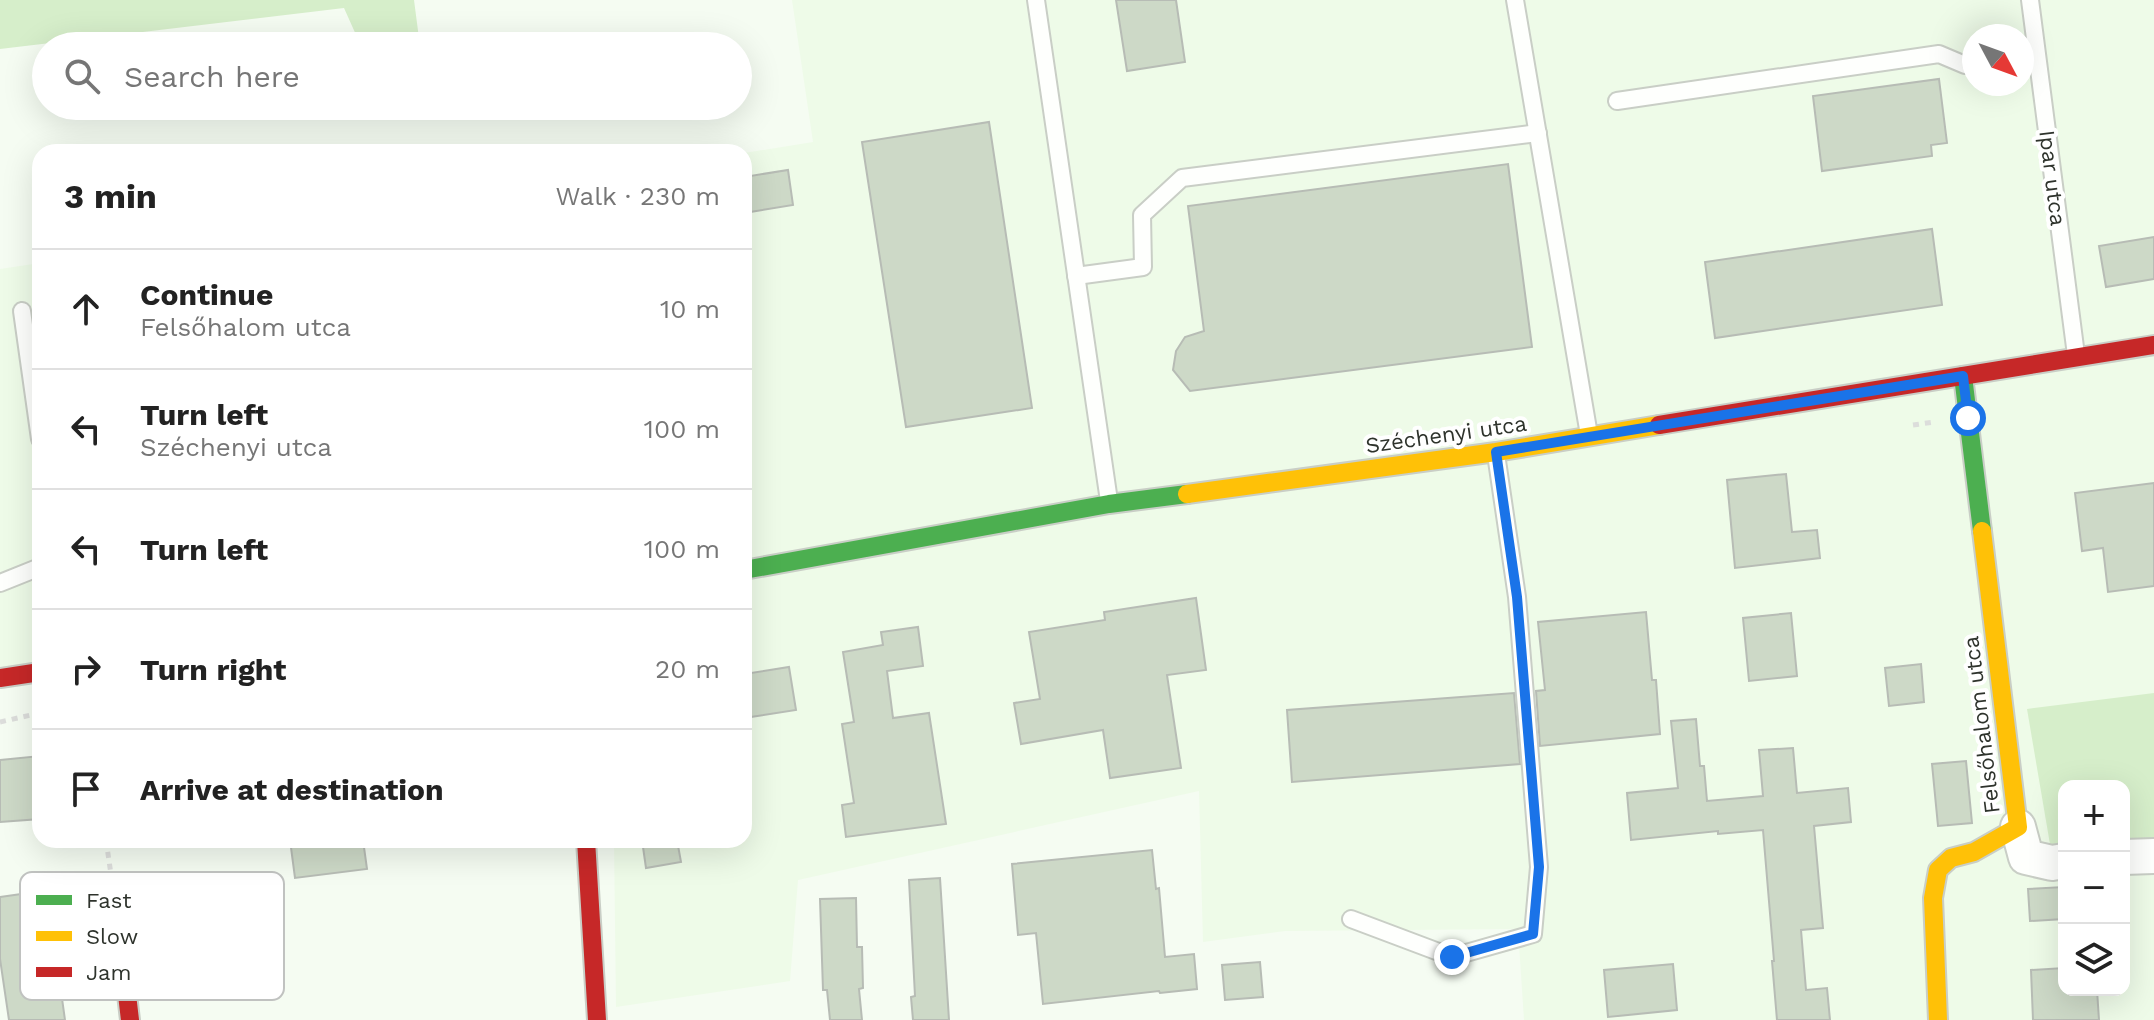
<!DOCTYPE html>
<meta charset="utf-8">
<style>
:root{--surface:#fff;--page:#f6f6f6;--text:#222;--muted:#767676;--line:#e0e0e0}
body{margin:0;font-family:"Work Sans",sans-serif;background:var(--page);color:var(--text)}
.controls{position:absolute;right:24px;bottom:24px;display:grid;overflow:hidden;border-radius:16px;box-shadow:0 8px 32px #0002}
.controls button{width:72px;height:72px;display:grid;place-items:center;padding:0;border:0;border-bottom:2px solid var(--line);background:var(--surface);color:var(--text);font:40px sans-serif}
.compass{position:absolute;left:1962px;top:24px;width:72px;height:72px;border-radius:50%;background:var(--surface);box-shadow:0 8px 32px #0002;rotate:131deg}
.stop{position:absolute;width:24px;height:24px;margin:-18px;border:6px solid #1a73e8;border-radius:50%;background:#fff}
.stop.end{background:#1a73e8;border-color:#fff;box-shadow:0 2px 8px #0008}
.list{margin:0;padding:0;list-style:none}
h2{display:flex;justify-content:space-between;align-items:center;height:104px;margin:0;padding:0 32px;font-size:34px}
h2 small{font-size:26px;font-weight:400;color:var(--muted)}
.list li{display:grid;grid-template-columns:52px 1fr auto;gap:24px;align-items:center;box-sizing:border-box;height:120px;padding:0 32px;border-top:2px solid var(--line)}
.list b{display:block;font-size:30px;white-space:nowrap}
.list p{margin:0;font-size:26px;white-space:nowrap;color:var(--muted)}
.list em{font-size:26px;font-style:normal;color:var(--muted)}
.icon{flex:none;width:44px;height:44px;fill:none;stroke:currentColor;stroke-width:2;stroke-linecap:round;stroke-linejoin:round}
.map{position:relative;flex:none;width:2154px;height:1020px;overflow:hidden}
.search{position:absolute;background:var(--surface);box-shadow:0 8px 32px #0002;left:32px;top:32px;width:720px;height:88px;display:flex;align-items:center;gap:20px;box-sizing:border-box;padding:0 28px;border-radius:44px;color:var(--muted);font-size:30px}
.panel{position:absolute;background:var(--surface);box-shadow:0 8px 32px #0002;left:32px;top:144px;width:720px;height:704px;border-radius:24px}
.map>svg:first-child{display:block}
.built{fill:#eefbe8;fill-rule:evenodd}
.green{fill:#d6eeca}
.building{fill:#cdd9c7;stroke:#b7bcb5;stroke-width:2}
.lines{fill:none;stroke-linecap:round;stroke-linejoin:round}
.lane-casing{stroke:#c9cec6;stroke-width:20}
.street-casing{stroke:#c9cec6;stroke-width:38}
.fast-casing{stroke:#c9cec6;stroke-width:22}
.slow-casing{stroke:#c9cec6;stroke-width:22}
.jam-casing{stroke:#c9cec6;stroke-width:22}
.path{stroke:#dcdddb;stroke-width:5;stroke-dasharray:6 6;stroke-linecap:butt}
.lane{stroke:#fefffd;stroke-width:16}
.street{stroke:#fefffd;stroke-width:34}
.fast{stroke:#4caf50;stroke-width:18}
.slow{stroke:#ffc107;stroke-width:18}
.jam{stroke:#c62828;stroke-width:18}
.route{stroke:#1a73e8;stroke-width:10}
.labels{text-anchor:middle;stroke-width:8;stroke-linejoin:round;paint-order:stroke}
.street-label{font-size:22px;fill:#2e332c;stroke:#fff}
.key{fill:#fff;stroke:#c0c2c0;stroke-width:2}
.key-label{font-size:22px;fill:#2e332c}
</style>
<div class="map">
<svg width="2154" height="1020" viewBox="0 0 2154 1020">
<rect width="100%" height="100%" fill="#f5fcf2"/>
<g class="built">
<path d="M 792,0 L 2154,0 L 2154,1020 L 1524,1020 L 1518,929 L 1285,931 L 1203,942 L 1199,791 L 798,880 L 790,981 L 616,1007 L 614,840 L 744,840 L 744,153 L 813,142 ZM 1974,36 L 2022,36 L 2022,84 L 1974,84 ZM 2064,786 L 2124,786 L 2124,990 L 2064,990 Z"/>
<polygon points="40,263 40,682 0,686 0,269"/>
</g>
<g class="green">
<polygon points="0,0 414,0 420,46 361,46 344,8 0,49"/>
<polygon points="2154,693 2154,856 2124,858 2124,786 2064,786 2064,862 2053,862 2027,709"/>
</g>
<g class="building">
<polygon points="1116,0 1176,0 1185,62 1127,71"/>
<polygon points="1939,79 1947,143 1931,145 1932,156 1822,171 1813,96"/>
<polygon points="989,122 1032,408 906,427 862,142"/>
<polygon points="1508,164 1532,347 1190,391 1173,370 1176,351 1185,337 1204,331 1188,206"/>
<polygon points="788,170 793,205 744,213 744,177"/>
<polygon points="1932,229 1942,305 1715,338 1705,262"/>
<polygon points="2154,237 2154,279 2106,287 2099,246"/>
<polygon points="1786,474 1792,532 1817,530 1820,558 1735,568 1727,480"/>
<polygon points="2154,483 2154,586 2108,592 2103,548 2082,551 2075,493"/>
<polygon points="1196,598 1206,670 1167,675 1181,768 1110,778 1103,730 1021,744 1014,703 1040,699 1029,632 1105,620 1104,612"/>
<polygon points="1646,612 1652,680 1656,680 1660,734 1540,746 1536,691 1545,690 1538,622"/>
<polygon points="1791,613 1797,676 1749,681 1743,618"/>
<polygon points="918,627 923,666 887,671 893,718 929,713 946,824 846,837 842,805 854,803 842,724 854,722 843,652 883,645 881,632"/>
<polygon points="1921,664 1924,702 1889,706 1885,668"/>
<polygon points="789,667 796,710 744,718 744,674"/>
<polygon points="1514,693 1520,764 1292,782 1287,710"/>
<polygon points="1696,719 1700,766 1704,766 1707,801 1763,796 1759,750 1793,748 1797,793 1848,788 1851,822 1814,826 1823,928 1801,930 1806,990 1827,988 1830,1020 1777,1020 1772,961 1774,961 1763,830 1718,834 1718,831 1631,840 1627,793 1678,788 1671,721"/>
<polygon points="40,756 40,819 0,822 0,760"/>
<polygon points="1966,761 1972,823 1938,826 1932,764"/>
<polygon points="290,840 363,840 367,869 295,878"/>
<polygon points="642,840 677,840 681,862 646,868"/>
<polygon points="1152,850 1156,889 1159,888 1165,957 1194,954 1197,989 1160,993 1159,991 1043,1004 1036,933 1018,935 1012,864"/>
<polygon points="940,878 949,1020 913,1020 911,997 915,996 909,880"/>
<polygon points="2064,887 2064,919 2030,921 2028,889"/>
<polygon points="64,888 71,931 53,934 65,1020 9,1020 0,959 0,897"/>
<polygon points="856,898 857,947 862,947 863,988 859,989 862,1020 830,1020 827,990 823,990 820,899"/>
<polygon points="1260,962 1263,997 1225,1000 1222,965"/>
<polygon points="1673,964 1677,1010 1608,1017 1604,970"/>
<polygon points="2064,968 2064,990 2097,990 2099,1020 2033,1020 2031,970"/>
</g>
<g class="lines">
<defs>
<g id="lane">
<polyline points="1036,0 1109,501"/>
<polyline points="1515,0 1589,435"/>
<polyline points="2030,0 2076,355"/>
<polyline points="1617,101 1939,54 1965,65 1974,64"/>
<polyline points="1076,276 1143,267 1142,215 1182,178 1538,133"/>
<polyline points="22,311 40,439"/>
<polyline points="0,583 40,567"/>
<polyline points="1351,919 1452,957 1533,934 1539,867 1517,597 1496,454"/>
</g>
<g id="street">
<polyline points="2018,827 2026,857 2052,863 2064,861"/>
<polyline points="2124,857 2154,856"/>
</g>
<g id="fast">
<polyline points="1963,376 1982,531"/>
<polyline points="744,570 1109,504 1187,494"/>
</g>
<g id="slow">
<polyline points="1187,494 1496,452 1659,425"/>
<polyline points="1938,1020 1933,898 1938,870 1951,858 1974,852 2018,827 1982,531"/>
</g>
<g id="jam">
<polyline points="1659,425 2154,345"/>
<polyline points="0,678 40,672"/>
<polyline points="586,840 597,1020"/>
<polyline points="122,952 130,1020"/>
</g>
</defs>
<use href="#lane" class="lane-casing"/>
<use href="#street" class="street-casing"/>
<use href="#fast" class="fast-casing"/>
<use href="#slow" class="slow-casing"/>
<use href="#jam" class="jam-casing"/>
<g class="path">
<polyline points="1913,425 1934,422"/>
<polyline points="0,722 40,713"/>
<polyline points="106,840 117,916"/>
</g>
<use href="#lane" class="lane"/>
<use href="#street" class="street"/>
<use href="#fast" class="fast"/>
<use href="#slow" class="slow"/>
<use href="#jam" class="jam"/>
</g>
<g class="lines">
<polyline class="route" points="1452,957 1533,934 1539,867 1517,597 1496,452 1963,376 1968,418"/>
</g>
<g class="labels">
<g class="street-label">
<text transform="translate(2053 178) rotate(83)" y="8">Ipar utca</text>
<text transform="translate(1446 434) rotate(-8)" y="8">Széchenyi utca</text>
<text transform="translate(1981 725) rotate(-97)" y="8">Felsőhalom utca</text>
</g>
</g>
<rect x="20" y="872" width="264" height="128" rx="12" class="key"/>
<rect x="36" y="895" width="36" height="10" fill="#4caf50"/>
<rect x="36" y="931" width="36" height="10" fill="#ffc107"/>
<rect x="36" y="967" width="36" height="10" fill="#c62828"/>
<g class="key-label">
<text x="86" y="908">Fast</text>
<text x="86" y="944">Slow</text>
<text x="86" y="980">Jam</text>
</g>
</svg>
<div class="controls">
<button>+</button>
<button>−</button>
<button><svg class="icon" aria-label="layers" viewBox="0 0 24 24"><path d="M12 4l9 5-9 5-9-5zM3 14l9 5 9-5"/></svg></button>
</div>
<svg class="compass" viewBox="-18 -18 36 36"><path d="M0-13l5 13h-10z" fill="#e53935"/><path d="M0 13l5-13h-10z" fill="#767676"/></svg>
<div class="stop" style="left:1968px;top:418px"></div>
<div class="stop end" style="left:1452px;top:957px"></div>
<div class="search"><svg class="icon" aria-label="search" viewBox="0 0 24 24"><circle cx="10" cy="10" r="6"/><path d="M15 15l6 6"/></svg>Search here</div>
<section class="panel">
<h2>3 min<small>Walk · 230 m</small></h2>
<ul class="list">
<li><svg class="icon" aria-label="ahead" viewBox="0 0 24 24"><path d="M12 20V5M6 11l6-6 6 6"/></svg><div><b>Continue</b><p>Felsőhalom utca</p></div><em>10 m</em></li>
<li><svg class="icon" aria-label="left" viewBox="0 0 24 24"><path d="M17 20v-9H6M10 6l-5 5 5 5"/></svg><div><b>Turn left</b><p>Széchenyi utca</p></div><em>100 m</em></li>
<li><svg class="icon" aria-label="left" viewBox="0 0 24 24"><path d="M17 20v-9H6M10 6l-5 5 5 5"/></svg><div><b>Turn left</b></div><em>100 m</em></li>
<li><svg class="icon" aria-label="right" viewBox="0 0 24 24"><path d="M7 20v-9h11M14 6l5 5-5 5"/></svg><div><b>Turn right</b></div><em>20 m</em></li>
<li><svg class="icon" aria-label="arrive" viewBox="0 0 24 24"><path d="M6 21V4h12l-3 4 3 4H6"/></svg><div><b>Arrive at destination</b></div></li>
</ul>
</section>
</div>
